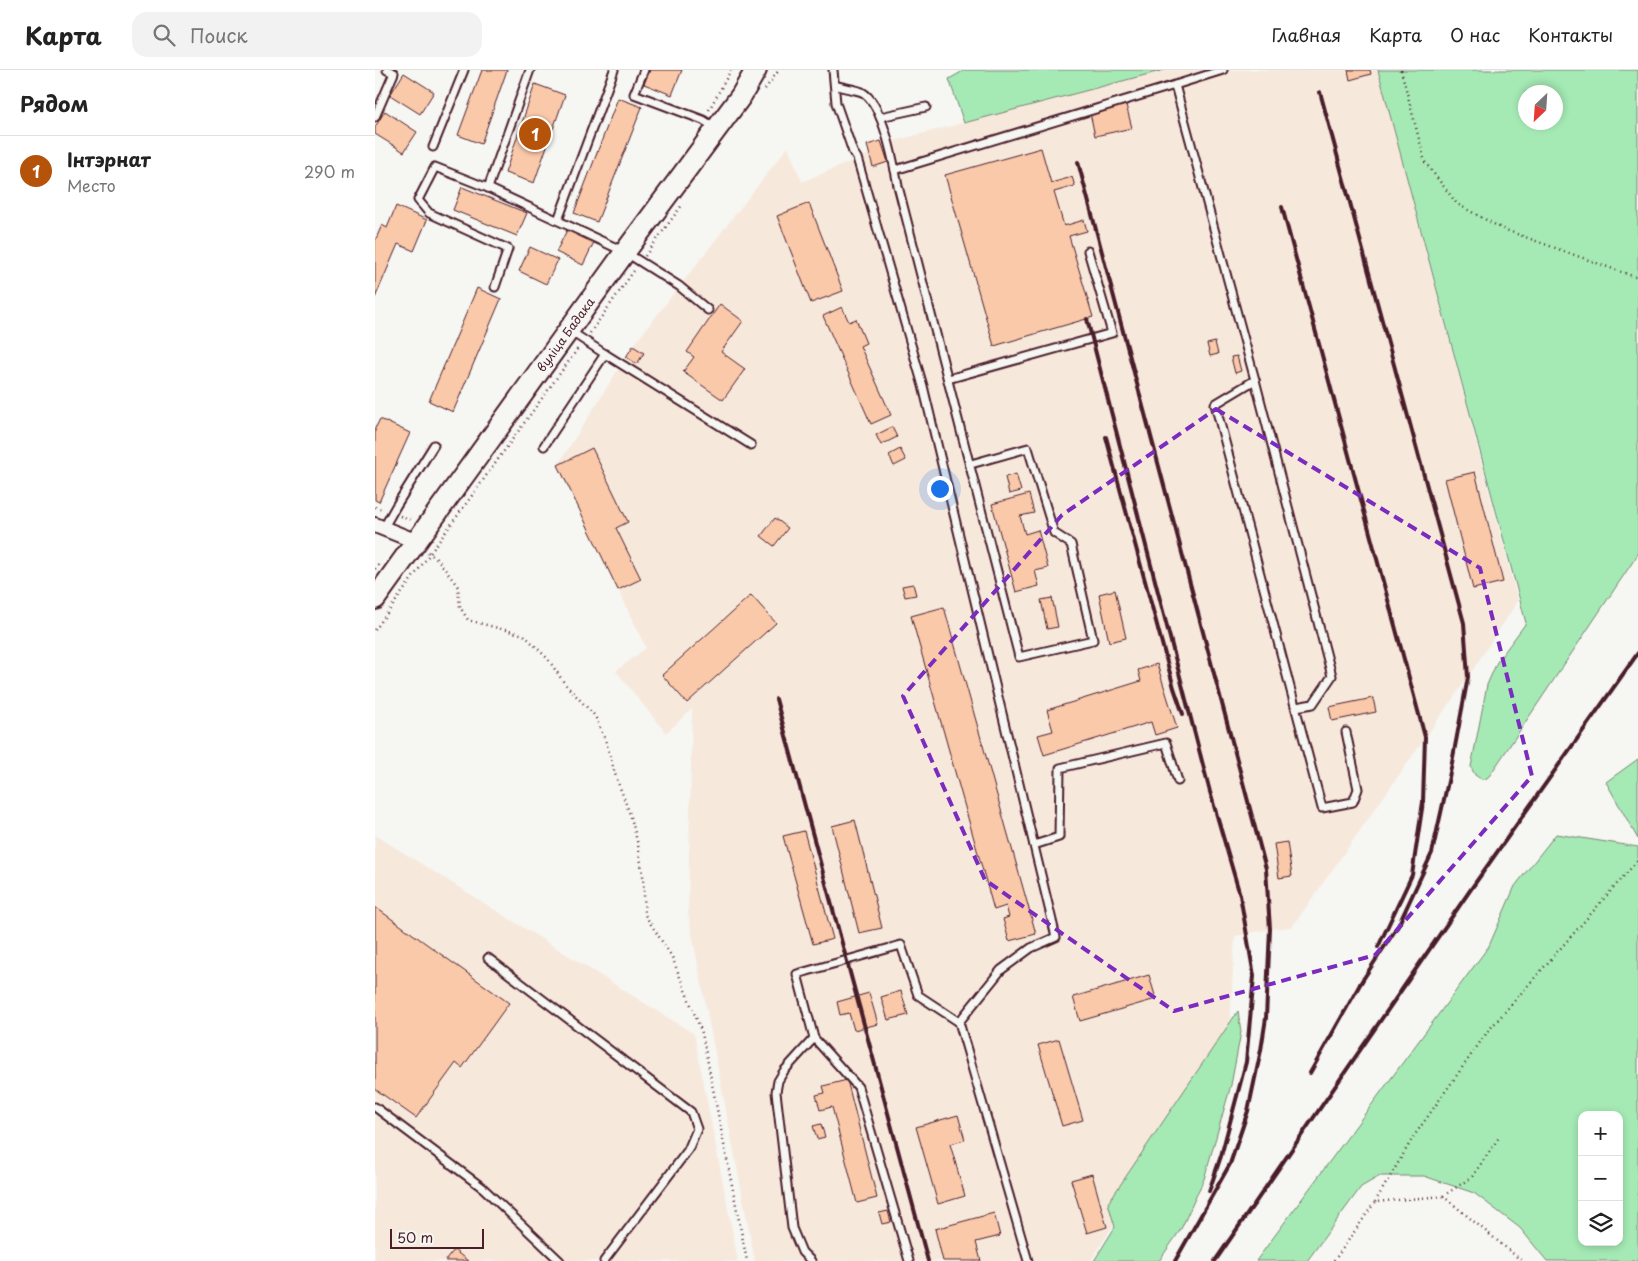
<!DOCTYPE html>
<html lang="ru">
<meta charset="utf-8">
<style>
:root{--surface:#fff;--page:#f2f2f2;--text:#222;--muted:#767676;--line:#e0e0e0;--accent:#b45309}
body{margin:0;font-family:"Playpen Sans",sans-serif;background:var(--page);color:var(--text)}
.controls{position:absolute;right:15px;bottom:15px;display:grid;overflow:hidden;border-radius:10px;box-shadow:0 2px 8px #0003}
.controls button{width:45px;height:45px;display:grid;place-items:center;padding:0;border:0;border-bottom:1px solid var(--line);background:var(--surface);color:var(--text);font:25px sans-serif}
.compass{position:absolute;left:1143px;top:15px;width:45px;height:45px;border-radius:50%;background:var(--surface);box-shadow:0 2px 8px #0003;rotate:205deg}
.scale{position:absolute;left:15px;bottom:12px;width:94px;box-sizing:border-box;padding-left:5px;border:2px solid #4a1f2b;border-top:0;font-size:14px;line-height:18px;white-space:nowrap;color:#4a1f2b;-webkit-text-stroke:4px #f6f6f2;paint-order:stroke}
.you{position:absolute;left:564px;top:418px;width:18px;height:18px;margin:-12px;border:4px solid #fff;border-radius:50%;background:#1a73e8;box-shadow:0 0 0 8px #1a73e833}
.badge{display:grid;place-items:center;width:32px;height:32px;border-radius:50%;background:var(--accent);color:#fff;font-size:16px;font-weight:700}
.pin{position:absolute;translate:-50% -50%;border:2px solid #fff;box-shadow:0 1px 5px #0006}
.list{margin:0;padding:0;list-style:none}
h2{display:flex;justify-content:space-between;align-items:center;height:65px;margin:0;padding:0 20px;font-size:21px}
h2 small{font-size:16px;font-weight:400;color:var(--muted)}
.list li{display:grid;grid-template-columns:32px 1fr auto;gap:15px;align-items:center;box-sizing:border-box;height:70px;padding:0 20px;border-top:1px solid var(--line)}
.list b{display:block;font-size:19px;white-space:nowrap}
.list p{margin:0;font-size:16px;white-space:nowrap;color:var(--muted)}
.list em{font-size:16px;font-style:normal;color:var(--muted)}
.icon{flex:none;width:28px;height:28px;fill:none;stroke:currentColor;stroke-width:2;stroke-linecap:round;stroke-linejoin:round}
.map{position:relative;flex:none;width:1263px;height:1191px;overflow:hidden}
header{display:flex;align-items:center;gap:30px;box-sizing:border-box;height:70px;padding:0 25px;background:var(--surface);border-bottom:1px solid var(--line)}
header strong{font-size:24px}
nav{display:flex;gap:28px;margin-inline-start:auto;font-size:18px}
.search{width:350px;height:45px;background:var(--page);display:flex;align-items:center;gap:12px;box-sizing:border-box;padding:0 18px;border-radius:15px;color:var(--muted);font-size:19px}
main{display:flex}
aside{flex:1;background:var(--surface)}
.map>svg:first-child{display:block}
.built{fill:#f7e8dc}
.green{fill:#a5eab5;stroke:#788470;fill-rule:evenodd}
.building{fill:#fac9aa;stroke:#4a1f2b}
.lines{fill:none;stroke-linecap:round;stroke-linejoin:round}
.lane-casing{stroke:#4a1f2b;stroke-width:11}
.street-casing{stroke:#4a1f2b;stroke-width:18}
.secondary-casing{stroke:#4a1f2b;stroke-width:24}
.path{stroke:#4a1f2b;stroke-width:2.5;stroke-dasharray:1 4;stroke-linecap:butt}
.lane{stroke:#f6f6f2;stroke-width:7}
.street{stroke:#f6f6f2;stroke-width:14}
.secondary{stroke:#f6f6f2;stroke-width:20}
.rail{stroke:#4a1f2b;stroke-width:4}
.marked{fill:none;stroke:#7b2cbf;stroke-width:4;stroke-dasharray:10 6;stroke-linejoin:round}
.labels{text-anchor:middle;stroke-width:4;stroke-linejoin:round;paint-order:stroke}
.street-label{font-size:12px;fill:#4a1f2b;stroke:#f6f6f2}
</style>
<header>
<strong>Карта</strong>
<div class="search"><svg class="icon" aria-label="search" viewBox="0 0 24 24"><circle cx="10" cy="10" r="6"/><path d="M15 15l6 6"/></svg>Поиск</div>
<nav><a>Главная</a><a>Карта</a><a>О нас</a><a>Контакты</a></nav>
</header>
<main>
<aside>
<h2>Рядом<small></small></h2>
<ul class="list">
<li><span class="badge">1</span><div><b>Інтэрнат</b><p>Место</p></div><em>290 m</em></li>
</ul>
</aside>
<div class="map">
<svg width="1263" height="1191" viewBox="0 0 1263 1191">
<rect width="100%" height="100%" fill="#f6f6f2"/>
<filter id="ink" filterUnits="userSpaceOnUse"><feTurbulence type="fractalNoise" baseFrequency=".02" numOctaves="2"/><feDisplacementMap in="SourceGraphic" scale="10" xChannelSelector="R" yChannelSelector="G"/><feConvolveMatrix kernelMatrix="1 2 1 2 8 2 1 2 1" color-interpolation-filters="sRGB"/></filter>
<g filter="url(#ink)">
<g class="built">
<polygon points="789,0 1003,0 1143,531 1093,607 917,857 895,859 860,866 854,969 716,1191 380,1191 313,843 317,639 291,663 241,601 271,578 183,395 258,276 413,77 427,112 494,84 492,75 506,71 508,74"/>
<polygon points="0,765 319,964 363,1191 0,1191"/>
</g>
<g class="green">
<polygon points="590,0 789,0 589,53 574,9"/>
<path d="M 1003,0 L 1263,0 L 1263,484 L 1115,705 L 1112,708 L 1106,709 L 1100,705 L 1096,697 L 1112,615 L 1122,592 L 1151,553 ZM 1150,22 L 1180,22 L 1180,52 L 1150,52 Z"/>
<polygon points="1263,689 1263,769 1231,712"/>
<path d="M 1181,764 L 1263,777 L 1263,1191 L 1172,1191 L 1145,1158 L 1099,1123 L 1049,1106 L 1005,1106 L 986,1117 L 932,1191 L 881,1191 L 1114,876 L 1140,816 ZM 1207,1045 L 1244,1045 L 1244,1172 L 1207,1172 Z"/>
<polygon points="863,941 866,962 856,1015 829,1109 806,1159 784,1191 719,1191 740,1157 733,1133"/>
</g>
<g class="building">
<polygon points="107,0 132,0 106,74 83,65"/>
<polygon points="275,0 307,0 297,25 269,14"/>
<polygon points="973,0 995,0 996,4 975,10"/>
<polygon points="29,3 59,22 45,44 15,25"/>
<polygon points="160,14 190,25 159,113 130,103"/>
<polygon points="243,28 267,37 222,152 199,143"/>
<polygon points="751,35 757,58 720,66 715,43"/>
<polygon points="10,41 42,62 29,82 0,64 0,57"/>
<polygon points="506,71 513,92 498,97 492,75"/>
<polygon points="666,78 676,113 697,107 700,116 679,122 689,156 709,150 712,161 694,166 718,247 619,276 570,105"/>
<polygon points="87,117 152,143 142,166 78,140"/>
<polygon points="434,133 468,221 436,233 402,146"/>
<polygon points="21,136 52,150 39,181 23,174 0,228 0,171 7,155 12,158"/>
<polygon points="193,158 220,170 208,195 181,182"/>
<polygon points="155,177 183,190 171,214 144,201"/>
<polygon points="102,218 126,229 78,342 54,331"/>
<polygon points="345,234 368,251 346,282 370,299 348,330 308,302 319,287 312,282"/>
<polygon points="467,237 474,252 481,249 491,273 485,276 516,345 496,354 448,246"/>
<polygon points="840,272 843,284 835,286 832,274"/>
<polygon points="258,276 269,283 262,294 251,287"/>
<polygon points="862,286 866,301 860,303 856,287"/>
<polygon points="5,349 35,363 4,432 0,430 0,357 1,357"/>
<polygon points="517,357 522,367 506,375 501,365"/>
<polygon points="217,378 253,452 241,458 266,509 243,520 183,395"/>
<polygon points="525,379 531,390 519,396 514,385"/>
<polygon points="1100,402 1128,512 1098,519 1070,409"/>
<polygon points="641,404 646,421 634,424 630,407"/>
<polygon points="654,424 659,443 645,446 650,464 663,460 673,498 660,501 664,516 641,522 617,434"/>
<polygon points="400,448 413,458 399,476 386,466"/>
<polygon points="538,514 541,525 530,527 527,516"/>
<polygon points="740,520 751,568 734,572 724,524"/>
<polygon points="376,525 401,553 312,633 287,605"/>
<polygon points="677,528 683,557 672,559 666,530"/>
<polygon points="569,537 661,864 634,871 628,849 634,847 631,836 619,840 536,546"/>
<polygon points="782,594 802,658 780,665 776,652 669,685 663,665 678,661 672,640 766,611 763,600"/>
<polygon points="998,628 1001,642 957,651 954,637"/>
<polygon points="480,750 507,858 484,863 457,756"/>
<polygon points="429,761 458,869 438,874 408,766"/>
<polygon points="912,772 917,806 904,808 899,774"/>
<polygon points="0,837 134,933 87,998 81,993 41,1048 0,1019"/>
<polygon points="774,905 781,929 705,951 698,927"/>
<polygon points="526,921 533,945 513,950 506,927"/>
<polygon points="494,923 503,954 479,960 474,943 465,945 462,932"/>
<polygon points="684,969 708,1050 687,1056 663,975"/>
<polygon points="472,1010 502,1128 482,1133 457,1037 445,1040 441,1025 450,1023 448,1016"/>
<polygon points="583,1045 590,1070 575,1074 590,1126 563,1134 541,1057"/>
<polygon points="446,1054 450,1067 442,1069 438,1056"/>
<polygon points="717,1104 732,1157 712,1163 696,1110"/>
<polygon points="513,1141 516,1152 507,1154 504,1143"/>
<polygon points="619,1143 625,1166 601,1172 606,1191 568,1191 560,1159"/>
<polygon points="79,1180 93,1191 70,1191"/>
</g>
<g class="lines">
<defs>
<g id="lane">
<polyline points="269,0 259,24 328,50 341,58"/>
<polyline points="458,0 461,33 478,82 482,88 548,316 681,867 656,878 626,900 584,952 653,1191"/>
<polyline points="848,0 800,15 880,310 957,606 938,634 921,637"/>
<path d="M 460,15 C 468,18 479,19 487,22 C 508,33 519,94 523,116 L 644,587 L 718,570 L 696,474 L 679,463 L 653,378 L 596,394"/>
<polyline points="0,47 19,3 12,0"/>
<polyline points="505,47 551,37"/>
<polyline points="58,77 89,0"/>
<polyline points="520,100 800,15"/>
<polyline points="113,118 155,0"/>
<polyline points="183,150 239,0"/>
<polyline points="120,217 133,179 54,143 43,130 60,97 113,118 250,182 304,216 333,240"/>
<polyline points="230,284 376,375"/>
<polyline points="573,309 737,263 713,181"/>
<polyline points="880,310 840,334 947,738 978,732 983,719 971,662"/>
<polyline points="169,376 230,284 195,261"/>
<polyline points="8,459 21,436 59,375"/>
<polyline points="659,775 684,767 685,698 791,673 803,711"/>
<polyline points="113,888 316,1042 322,1059 313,1080 229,1191"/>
<polyline points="0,1037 108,1118 185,1191"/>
<polyline points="436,1191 427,1182 417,1158 401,1022 403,1011 409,1001 439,968"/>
<polyline points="534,1191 483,1017 439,968 422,904 526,875 543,925 584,952"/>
</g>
<polyline id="street" points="0,455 40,471"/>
<polyline id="secondary" points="0,529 250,182 366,26 381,0"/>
</defs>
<use href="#lane" class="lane-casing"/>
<use href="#street" class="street-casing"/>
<use href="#secondary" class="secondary-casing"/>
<g class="path">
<polyline points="1026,0 1050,92 1082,134 1128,159 1263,208"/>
<polyline points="390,19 404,0"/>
<polyline points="334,40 356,0"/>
<polyline points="270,186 307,135"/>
<polyline points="215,263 261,198"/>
<polyline points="0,437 8,440"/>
<polyline points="25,446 38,450"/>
<polyline points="53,482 64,491 83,517 85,537 93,550 149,565 173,589 190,614 220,646 231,672 241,707 256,747 263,775 268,805 270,845 297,887 327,963 372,1191"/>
<polyline points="0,499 4,493"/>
<polyline points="0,560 204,277"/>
<polyline points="1068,1126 1097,1107 1125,1066"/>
<polyline points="1000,1132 1039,1066 1113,961 1263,790"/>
<polyline points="959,1191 1000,1132 1068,1126 1147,1191"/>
</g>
<use href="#lane" class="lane"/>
<use href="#street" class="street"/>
<use href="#secondary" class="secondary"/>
<g class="rail">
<polyline points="945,22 1089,553 1093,607 1076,698 1057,783 1023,856 985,914"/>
<polyline points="703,92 891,799 895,859 891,948 886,980 873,1041 855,1094 800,1191"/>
<polyline points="907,137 1050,667 1048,732 1037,805 1003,877"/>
<polyline points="712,249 835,722 865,825 879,906 871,992 846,1086 834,1121"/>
<polyline points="731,367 799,618 808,644"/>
<polyline points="401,629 553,1191"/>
<polyline points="935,1003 988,909"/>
<polyline points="840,1191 1096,819 1263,583"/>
</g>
</g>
</g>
<path class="marked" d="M 841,339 L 1105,498 L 1157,706 L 1000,885 L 799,941 L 610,810 L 528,626 L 687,445 Z"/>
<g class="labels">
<g class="street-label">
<text transform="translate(191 265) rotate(-54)" y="4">вуліца Бадака</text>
</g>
</g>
</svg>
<div class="controls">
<button>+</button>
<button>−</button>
<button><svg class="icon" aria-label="layers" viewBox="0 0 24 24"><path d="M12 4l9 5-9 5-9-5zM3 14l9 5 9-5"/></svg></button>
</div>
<svg class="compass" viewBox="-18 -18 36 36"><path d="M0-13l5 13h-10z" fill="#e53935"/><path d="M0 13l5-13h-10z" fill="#767676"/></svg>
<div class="scale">50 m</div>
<div class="you"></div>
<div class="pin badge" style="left:160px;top:64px">1</div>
</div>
</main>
